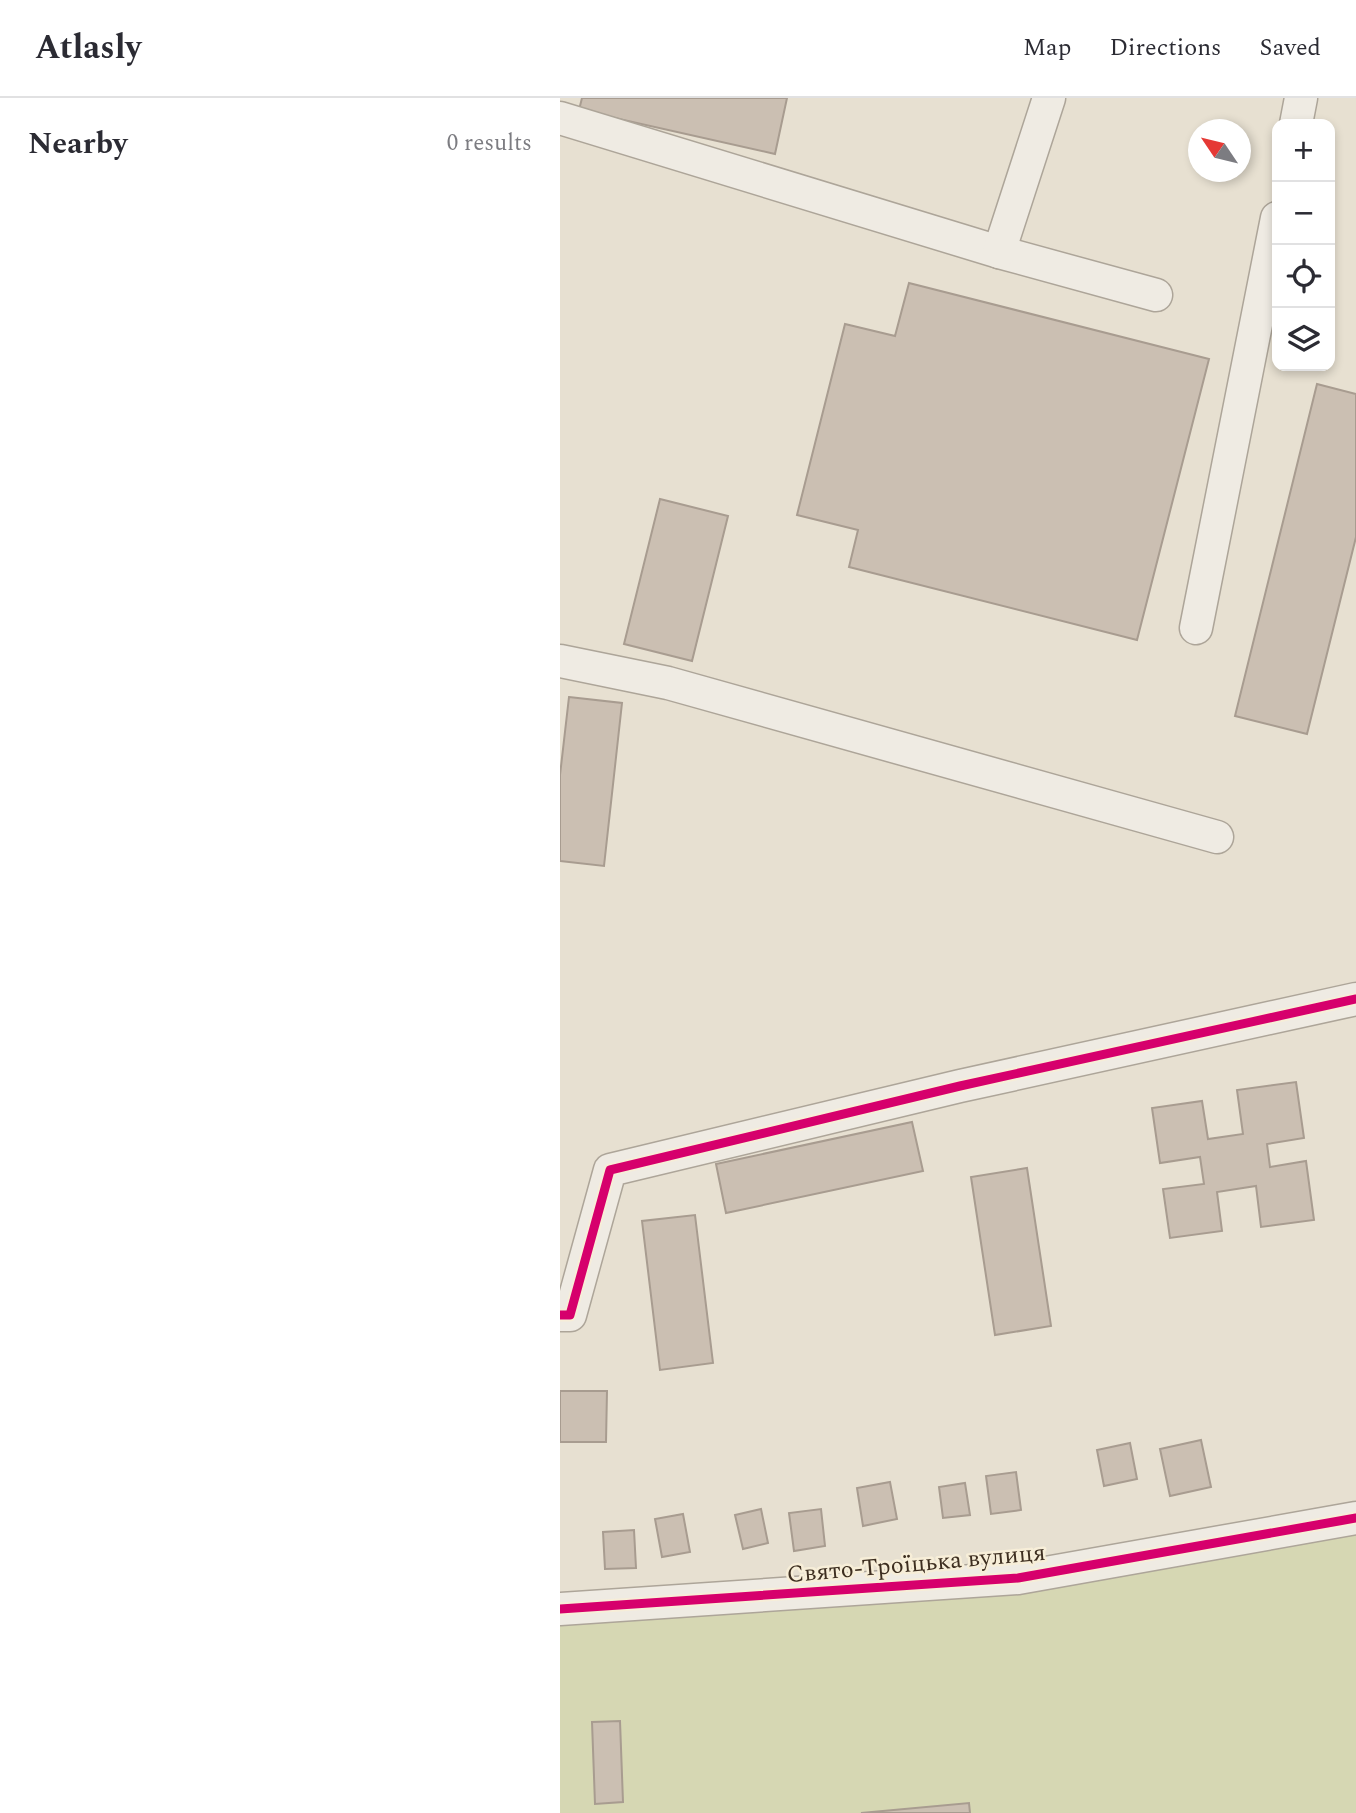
<!DOCTYPE html>
<meta charset="utf-8">
<style>
:root{--surface:#fff;--page:#f2f2f3;--text:#2b2b33;--muted:#7c7c81;--line:#e1e1e2}
body{margin:0;font-family:Spectral,serif;background:var(--page);color:var(--text)}
.controls{position:absolute;right:21px;top:21px;display:grid;overflow:hidden;border-radius:14px;box-shadow:0 4px 10px #0003}
.controls button{width:63px;height:63px;display:grid;place-items:center;padding:0;border:0;border-bottom:2px solid var(--line);background:var(--surface);color:var(--text);font:35px sans-serif}
.compass{position:absolute;left:628px;top:21px;width:63px;height:63px;border-radius:50%;background:var(--surface);box-shadow:0 4px 10px #0003;rotate:305deg}
.list{margin:0;padding:0;list-style:none}
h2{display:flex;justify-content:space-between;align-items:center;height:91px;margin:0;padding:0 28px;font-size:30px}
h2 small{font-size:23px;font-weight:400;color:var(--muted)}
.icon{flex:none;width:38px;height:38px;fill:none;stroke:currentColor;stroke-width:2;stroke-linecap:round;stroke-linejoin:round}
.map{position:relative;flex:none;width:796px;height:1715px;overflow:hidden}
header{display:flex;align-items:center;gap:42px;box-sizing:border-box;height:98px;padding:0 35px;background:var(--surface);border-bottom:2px solid var(--line)}
header strong{font-size:33px}
nav{display:flex;gap:38px;margin-inline-start:auto;font-size:24px}
main{display:flex}
aside{flex:1;background:var(--surface)}
.map>svg:first-child{display:block}
.green{fill:#d6d7b3}
.building{fill:#cbbfb2;stroke:#a89c90;stroke-width:2}
.lines{fill:none;stroke-linecap:round;stroke-linejoin:round}
.minor-casing{stroke:#ada599;stroke-width:35}
.minor{stroke:#efebe3;stroke-width:32}
.cycleway-casing{stroke:#f7eed8;stroke-width:13}
.cycleway{stroke:#d6006c;stroke-width:9}
.labels{text-anchor:middle;stroke-width:5;stroke-linejoin:round;paint-order:stroke}
.street-label{font-size:24px;fill:#3d2e20;stroke:#f7eed8}
</style>
<header>
<strong>Atlasly</strong>
<nav><a>Map</a><a>Directions</a><a>Saved</a></nav>
</header>
<main>
<aside>
<h2>Nearby<small>0 results</small></h2>
<ul class="list">
</ul>
</aside>
<div class="map">
<svg width="796" height="1715" viewBox="0 0 796 1715">
<rect width="100%" height="100%" fill="#e7e0d1"/>
<polygon class="green" points="796,1420 796,1715 0,1715 0,1511 458,1480"/>
<g class="building">
<polygon points="22,0 227,0 215,56 19,12"/>
<polygon points="349,185 649,261 577,542 289,469 298,432 237,417 285,226 335,238"/>
<polygon points="757,286 796,296 796,439 747,636 675,618"/>
<polygon points="100,401 168,418 132,563 64,546"/>
<polygon points="9,599 62,605 44,768 0,763 0,677"/>
<polygon points="736,984 744,1040 707,1046 710,1069 746,1063 754,1122 701,1129 696,1088 657,1094 662,1133 610,1140 603,1091 644,1086 640,1059 600,1065 592,1010 642,1003 648,1041 683,1036 677,992"/>
<polygon points="352,1024 363,1073 166,1115 156,1066"/>
<polygon points="467,1070 491,1228 435,1237 411,1079"/>
<polygon points="135,1117 153,1265 100,1272 82,1123"/>
<polygon points="0,1293 47,1293 46,1344 0,1344"/>
<polygon points="641,1342 651,1389 610,1398 600,1351"/>
<polygon points="570,1345 577,1381 544,1388 537,1352"/>
<polygon points="456,1374 461,1412 431,1416 426,1378"/>
<polygon points="330,1384 337,1421 303,1428 297,1390"/>
<polygon points="405,1385 410,1417 383,1420 379,1389"/>
<polygon points="201,1411 208,1445 183,1451 175,1417"/>
<polygon points="261,1411 265,1448 234,1453 229,1415"/>
<polygon points="123,1416 130,1454 102,1459 95,1421"/>
<polygon points="74,1432 76,1470 45,1471 43,1434"/>
<polygon points="60,1623 63,1704 35,1706 32,1624"/>
<polygon points="409,1705 410,1715 301,1715"/>
</g>
<g class="lines">
<defs>
<g id="minor">
<polyline points="0,20 439,154 596,197"/>
<polyline points="736,26 741,0"/>
<polyline points="439,154 489,0"/>
<polyline points="636,530 717,120"/>
<polyline points="0,563 108,585 657,739"/>
<polyline points="0,1217 10,1217 50,1072 400,988 796,901"/>
<polyline points="0,1511 458,1480 796,1420"/>
</g>
</defs>
<use href="#minor" class="minor-casing"/>
<use href="#minor" class="minor"/>
<defs>
<g id="cycleway">
<polyline points="0,1217 10,1217 50,1072 400,988 796,901"/>
<polyline points="0,1511 458,1480 796,1420"/>
</g>
</defs>
<use href="#cycleway" class="cycleway-casing"/>
<use href="#cycleway" class="cycleway"/>
</g>
<g class="labels">
<g class="street-label">
<text transform="translate(356 1465) rotate(-5)" y="8">Свято-Троїцька вулиця</text>
</g>
</g>
</svg>
<div class="controls">
<button>+</button>
<button>−</button>
<button><svg class="icon" aria-label="locate" viewBox="0 0 24 24"><circle cx="12" cy="12" r="6"/><path d="M12 2v4M12 18v4M2 12h4M18 12h4"/></svg></button>
<button><svg class="icon" aria-label="layers" viewBox="0 0 24 24"><path d="M12 4l9 5-9 5-9-5zM3 14l9 5 9-5"/></svg></button>
</div>
<svg class="compass" viewBox="-18 -18 36 36"><path d="M0-13l5 13h-10z" fill="#e53935"/><path d="M0 13l5-13h-10z" fill="#7c7c81"/></svg>
</div>
</main>
